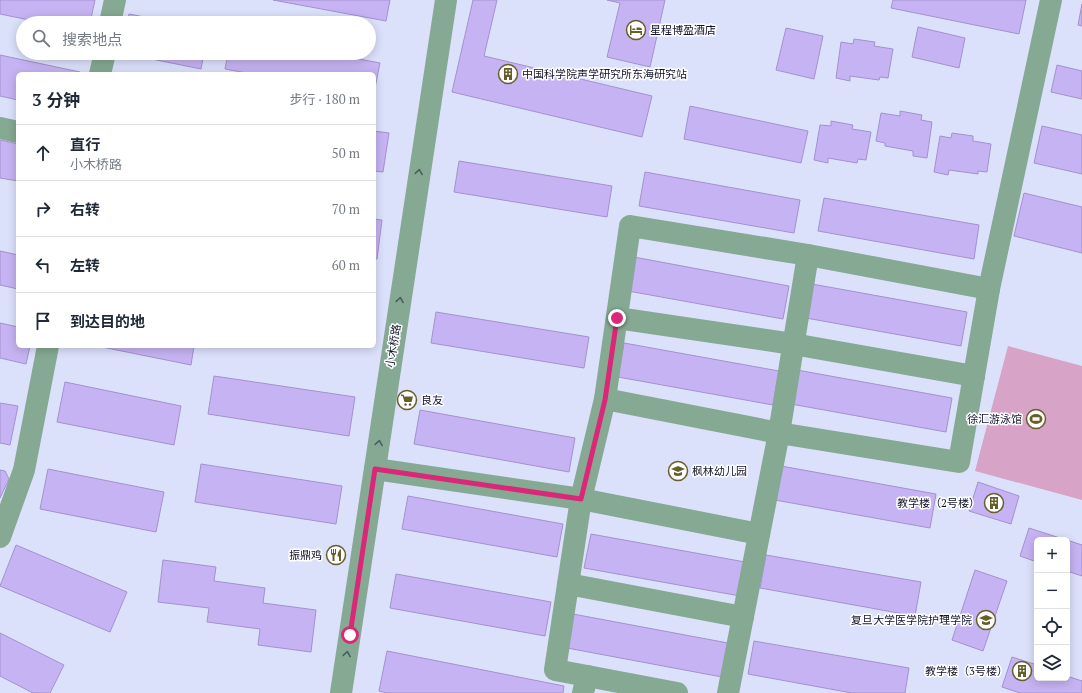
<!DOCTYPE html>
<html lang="zh">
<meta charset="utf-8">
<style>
:root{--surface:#fff;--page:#f6f6f7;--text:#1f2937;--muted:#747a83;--line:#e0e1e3}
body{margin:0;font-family:"PT Serif","Noto Sans SC",serif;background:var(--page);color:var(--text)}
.controls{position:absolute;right:12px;bottom:12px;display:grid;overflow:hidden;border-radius:6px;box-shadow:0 2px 10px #0003}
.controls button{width:36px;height:36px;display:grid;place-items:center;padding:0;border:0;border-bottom:1px solid var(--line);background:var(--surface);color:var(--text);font:20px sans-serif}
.stop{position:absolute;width:12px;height:12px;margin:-9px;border:3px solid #db2777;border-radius:50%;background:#fff}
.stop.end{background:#db2777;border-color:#fff;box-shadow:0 1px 4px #0008}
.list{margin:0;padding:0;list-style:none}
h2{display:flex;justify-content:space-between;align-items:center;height:52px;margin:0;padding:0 16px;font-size:17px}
h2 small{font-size:13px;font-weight:400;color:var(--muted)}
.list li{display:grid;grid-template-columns:26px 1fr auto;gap:12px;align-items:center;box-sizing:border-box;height:56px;padding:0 16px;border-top:1px solid var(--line)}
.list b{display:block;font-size:15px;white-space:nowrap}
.list p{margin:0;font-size:13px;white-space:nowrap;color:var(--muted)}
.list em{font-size:13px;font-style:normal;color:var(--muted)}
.icon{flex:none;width:22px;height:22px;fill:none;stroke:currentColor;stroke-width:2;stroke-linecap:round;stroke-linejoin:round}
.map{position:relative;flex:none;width:1082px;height:693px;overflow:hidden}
.search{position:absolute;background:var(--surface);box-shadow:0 2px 10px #0003;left:16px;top:16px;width:360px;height:44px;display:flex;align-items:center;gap:10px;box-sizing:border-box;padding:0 14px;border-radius:22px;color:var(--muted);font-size:15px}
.panel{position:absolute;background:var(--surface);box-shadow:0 2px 10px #0003;left:16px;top:72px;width:360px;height:276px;border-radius:6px}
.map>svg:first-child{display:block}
.green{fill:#d7a3c7}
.building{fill:#c6b3f3;stroke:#a391cd}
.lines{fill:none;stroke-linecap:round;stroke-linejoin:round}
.minor{stroke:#85a993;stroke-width:22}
.oneway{stroke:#4b5e5e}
.route{stroke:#db2777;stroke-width:5}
.labels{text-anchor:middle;stroke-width:3;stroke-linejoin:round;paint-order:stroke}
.poi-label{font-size:11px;fill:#11132a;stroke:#fff;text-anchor:end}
.street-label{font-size:11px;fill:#11132a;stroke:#fff}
</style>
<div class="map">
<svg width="1082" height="693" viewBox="0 0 1082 693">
<rect width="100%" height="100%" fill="#dce1fb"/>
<polygon class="green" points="1008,346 1082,366 1082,500 975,471"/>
<g class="building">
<polygon points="0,0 95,0 90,23 44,23 0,14"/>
<polygon points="273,0 390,0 386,21"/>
<polygon points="473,0 497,0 484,56 652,96 642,137 452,92"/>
<polygon points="607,0 665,0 650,67 607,57 620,3"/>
<polygon points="893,0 1026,0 1019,34 891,8"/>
<polygon points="1082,4 1082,26 1078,25"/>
<polygon points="129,14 175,23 127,23"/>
<polygon points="918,27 965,38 959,68 912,57"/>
<polygon points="786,28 823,36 814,79 776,70"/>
<polygon points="854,39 875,42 874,46 893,49 888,78 880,77 879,80 850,76 850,81 836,78 841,42 853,44"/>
<polygon points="122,53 204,53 201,69"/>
<polygon points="228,53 328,53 380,63 374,93 374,74 252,74 225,69"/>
<polygon points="0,55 80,72 80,74 18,74 18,100 0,96"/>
<polygon points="1057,65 1082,71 1082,99 1051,92"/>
<polygon points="690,106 808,131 801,163 684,139"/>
<polygon points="900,111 922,115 921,120 932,122 927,158 913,156 913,151 885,146 885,143 876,141 881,113 900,116"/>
<polygon points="831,121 853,125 852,129 871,132 866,160 858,159 857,163 828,158 828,163 814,160 820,125 831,126"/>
<polygon points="1042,126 1082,135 1082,174 1034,163"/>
<polygon points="374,131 389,133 383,172 374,171"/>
<polygon points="952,133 973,136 973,141 991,144 987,172 978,171 978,174 949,170 948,175 934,172 940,136 951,138"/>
<polygon points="0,140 18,144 18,181 0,178"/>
<polygon points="459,161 612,186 607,217 454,192"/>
<polygon points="645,172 800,200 794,233 639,206"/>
<polygon points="1024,193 1082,207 1082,253 1014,236"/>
<polygon points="824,198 979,225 974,259 818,231"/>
<polygon points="374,219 382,220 377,259 374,259"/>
<polygon points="0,251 18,255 18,289 0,285"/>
<polygon points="634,257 789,286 783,319 628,291"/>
<polygon points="812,284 967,312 961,346 806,318"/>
<polygon points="436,312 589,337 584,368 431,343"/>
<polygon points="0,323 18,327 18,346 30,346 26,364 0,358"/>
<polygon points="624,343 779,371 773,405 618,377"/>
<polygon points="97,346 194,346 191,365"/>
<polygon points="797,370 952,398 946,432 791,404"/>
<polygon points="214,376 355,397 349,436 208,414"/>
<polygon points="65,382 181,406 174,445 57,422"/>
<polygon points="0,403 18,406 10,445 0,443"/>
<polygon points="420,410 575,438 569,472 414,444"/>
<polygon points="201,464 342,486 336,524 195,502"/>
<polygon points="781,466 936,494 930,528 775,500"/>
<polygon points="48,469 164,492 156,532 40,509"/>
<polygon points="0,470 5,471 9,479 0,498"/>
<polygon points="978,482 1019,496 1011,524 969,511"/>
<polygon points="408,496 563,524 557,557 402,529"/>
<polygon points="1029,528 1066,540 1037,540 1037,562 1020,556"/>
<polygon points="591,534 745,562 740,596 584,568"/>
<polygon points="1067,540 1082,545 1082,576 1067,571"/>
<polygon points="16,545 127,592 110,632 0,586"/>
<polygon points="766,555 921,582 915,616 760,588"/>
<polygon points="163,560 216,567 214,581 265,588 263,603 316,610 311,652 258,645 260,629 207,622 209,608 158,602"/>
<polygon points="975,570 1007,581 983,651 952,640"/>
<polygon points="396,574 551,602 545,636 390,608"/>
<polygon points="573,614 728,643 722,677 567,648"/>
<polygon points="0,633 64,665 50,693 33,693 0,676"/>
<polygon points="754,641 909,668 905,693 852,693 748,674"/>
<polygon points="387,651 564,686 563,693 387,693 379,691"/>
<polygon points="1012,657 1037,665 1037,678 1067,678 1067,676 1082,681 1082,693 1020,693 1002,687"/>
</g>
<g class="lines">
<g class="minor">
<polyline points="110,23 115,0"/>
<polyline points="100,74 105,53"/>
<polyline points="0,128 18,132"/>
<polyline points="617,318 793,344 974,376"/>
<polyline points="605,399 630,226 808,255 989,289"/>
<polyline points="375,469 581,499 555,670 587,676 583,693"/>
<polyline points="759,534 581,499 605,399 779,433 959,462 989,289 1051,0"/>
<polyline points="0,537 24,470 48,346"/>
<polyline points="568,584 743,617"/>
<polyline points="587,676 677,693"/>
<polyline points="341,693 446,0"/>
<polyline points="728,693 779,433 808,255"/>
</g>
</g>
<defs><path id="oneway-chevron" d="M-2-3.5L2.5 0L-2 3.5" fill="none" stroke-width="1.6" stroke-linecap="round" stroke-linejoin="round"/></defs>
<g class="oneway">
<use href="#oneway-chevron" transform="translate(419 172) rotate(-81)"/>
<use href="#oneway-chevron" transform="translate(400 300) rotate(-81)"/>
<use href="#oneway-chevron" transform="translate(379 443) rotate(-81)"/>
<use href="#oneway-chevron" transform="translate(347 654) rotate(-81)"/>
</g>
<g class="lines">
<polyline class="route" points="350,635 375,469 581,499 605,400 617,318"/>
</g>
<defs>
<symbol id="hotel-ring" viewBox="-11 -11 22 22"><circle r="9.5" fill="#fff" stroke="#685e2a" stroke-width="1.5"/><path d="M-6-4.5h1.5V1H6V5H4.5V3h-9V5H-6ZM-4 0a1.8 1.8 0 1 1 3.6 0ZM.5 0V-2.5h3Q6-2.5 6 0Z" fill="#685e2a"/></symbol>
<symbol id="building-ring" viewBox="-11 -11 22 22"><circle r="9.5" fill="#fff" stroke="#685e2a" stroke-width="1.5"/><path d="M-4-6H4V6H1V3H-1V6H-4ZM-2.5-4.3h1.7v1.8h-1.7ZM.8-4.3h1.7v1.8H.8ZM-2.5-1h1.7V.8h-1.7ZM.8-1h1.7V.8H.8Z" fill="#685e2a"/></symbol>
<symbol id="supermarket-ring" viewBox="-11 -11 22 22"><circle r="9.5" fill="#fff" stroke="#685e2a" stroke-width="1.5"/><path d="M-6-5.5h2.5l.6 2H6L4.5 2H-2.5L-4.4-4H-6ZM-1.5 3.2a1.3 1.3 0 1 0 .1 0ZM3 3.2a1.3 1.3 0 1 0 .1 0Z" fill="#685e2a"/></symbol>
<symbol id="stadium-ring" viewBox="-11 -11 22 22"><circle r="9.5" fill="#fff" stroke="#685e2a" stroke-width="1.5"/><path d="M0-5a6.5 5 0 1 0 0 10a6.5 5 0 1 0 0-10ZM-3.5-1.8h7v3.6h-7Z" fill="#685e2a"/></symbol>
<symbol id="school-ring" viewBox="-11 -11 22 22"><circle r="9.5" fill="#fff" stroke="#685e2a" stroke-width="1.5"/><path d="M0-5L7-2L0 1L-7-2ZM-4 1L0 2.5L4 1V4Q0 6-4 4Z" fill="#685e2a"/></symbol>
<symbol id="restaurant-ring" viewBox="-11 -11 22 22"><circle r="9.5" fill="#fff" stroke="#685e2a" stroke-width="1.5"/><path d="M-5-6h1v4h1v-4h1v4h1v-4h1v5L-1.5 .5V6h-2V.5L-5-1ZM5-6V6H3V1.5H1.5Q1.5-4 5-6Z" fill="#685e2a"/></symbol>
<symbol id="university-ring" viewBox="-11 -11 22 22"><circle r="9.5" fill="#fff" stroke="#685e2a" stroke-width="1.5"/><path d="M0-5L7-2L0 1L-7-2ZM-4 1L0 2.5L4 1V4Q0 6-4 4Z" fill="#685e2a"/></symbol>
</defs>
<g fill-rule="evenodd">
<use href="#hotel-ring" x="625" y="19" width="22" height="22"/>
<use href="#building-ring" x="497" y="63" width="22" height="22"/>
<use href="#supermarket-ring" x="396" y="389" width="22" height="22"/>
<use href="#stadium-ring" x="1025" y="408" width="22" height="22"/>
<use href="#school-ring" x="667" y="460" width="22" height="22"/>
<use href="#building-ring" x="983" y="492" width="22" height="22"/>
<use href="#restaurant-ring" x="325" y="544" width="22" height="22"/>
<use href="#university-ring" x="975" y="609" width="22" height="22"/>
<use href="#building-ring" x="1011" y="660" width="22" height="22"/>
</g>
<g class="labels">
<g class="poi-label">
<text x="650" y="34" text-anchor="start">星程博盈酒店</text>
<text x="522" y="78" text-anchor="start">中国科学院声学研究所东海研究站</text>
<text x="421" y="404" text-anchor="start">良友</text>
<text x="1022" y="423">徐汇游泳馆</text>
<text x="692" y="475" text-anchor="start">枫林幼儿园</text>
<text x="980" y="507">教学楼（2号楼）</text>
<text x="322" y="559">振鼎鸡</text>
<text x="972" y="624">复旦大学医学院护理学院</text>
<text x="1008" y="675">教学楼（3号楼）</text>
</g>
<g class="street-label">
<text transform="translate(393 346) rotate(-81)" y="4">小木桥路</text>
</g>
</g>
</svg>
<div class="controls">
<button>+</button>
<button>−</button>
<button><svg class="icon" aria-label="locate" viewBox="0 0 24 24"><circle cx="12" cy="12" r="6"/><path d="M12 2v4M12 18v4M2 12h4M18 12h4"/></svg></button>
<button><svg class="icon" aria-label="layers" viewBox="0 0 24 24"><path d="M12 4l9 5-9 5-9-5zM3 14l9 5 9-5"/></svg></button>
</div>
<div class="stop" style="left:350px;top:635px"></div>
<div class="stop end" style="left:617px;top:318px"></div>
<div class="search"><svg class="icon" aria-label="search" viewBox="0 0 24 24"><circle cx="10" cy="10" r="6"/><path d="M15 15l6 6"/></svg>搜索地点</div>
<section class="panel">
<h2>3 分钟<small>步行 · 180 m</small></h2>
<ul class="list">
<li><svg class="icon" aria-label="ahead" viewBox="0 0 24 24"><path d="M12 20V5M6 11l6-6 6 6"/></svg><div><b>直行</b><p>小木桥路</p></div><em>50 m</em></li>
<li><svg class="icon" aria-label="right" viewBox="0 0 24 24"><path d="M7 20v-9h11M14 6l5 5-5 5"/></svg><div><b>右转</b></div><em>70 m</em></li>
<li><svg class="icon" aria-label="left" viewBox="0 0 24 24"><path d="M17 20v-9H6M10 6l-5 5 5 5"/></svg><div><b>左转</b></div><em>60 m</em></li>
<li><svg class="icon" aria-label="arrive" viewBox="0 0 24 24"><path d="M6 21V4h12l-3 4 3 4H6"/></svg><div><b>到达目的地</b></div></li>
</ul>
</section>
</div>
